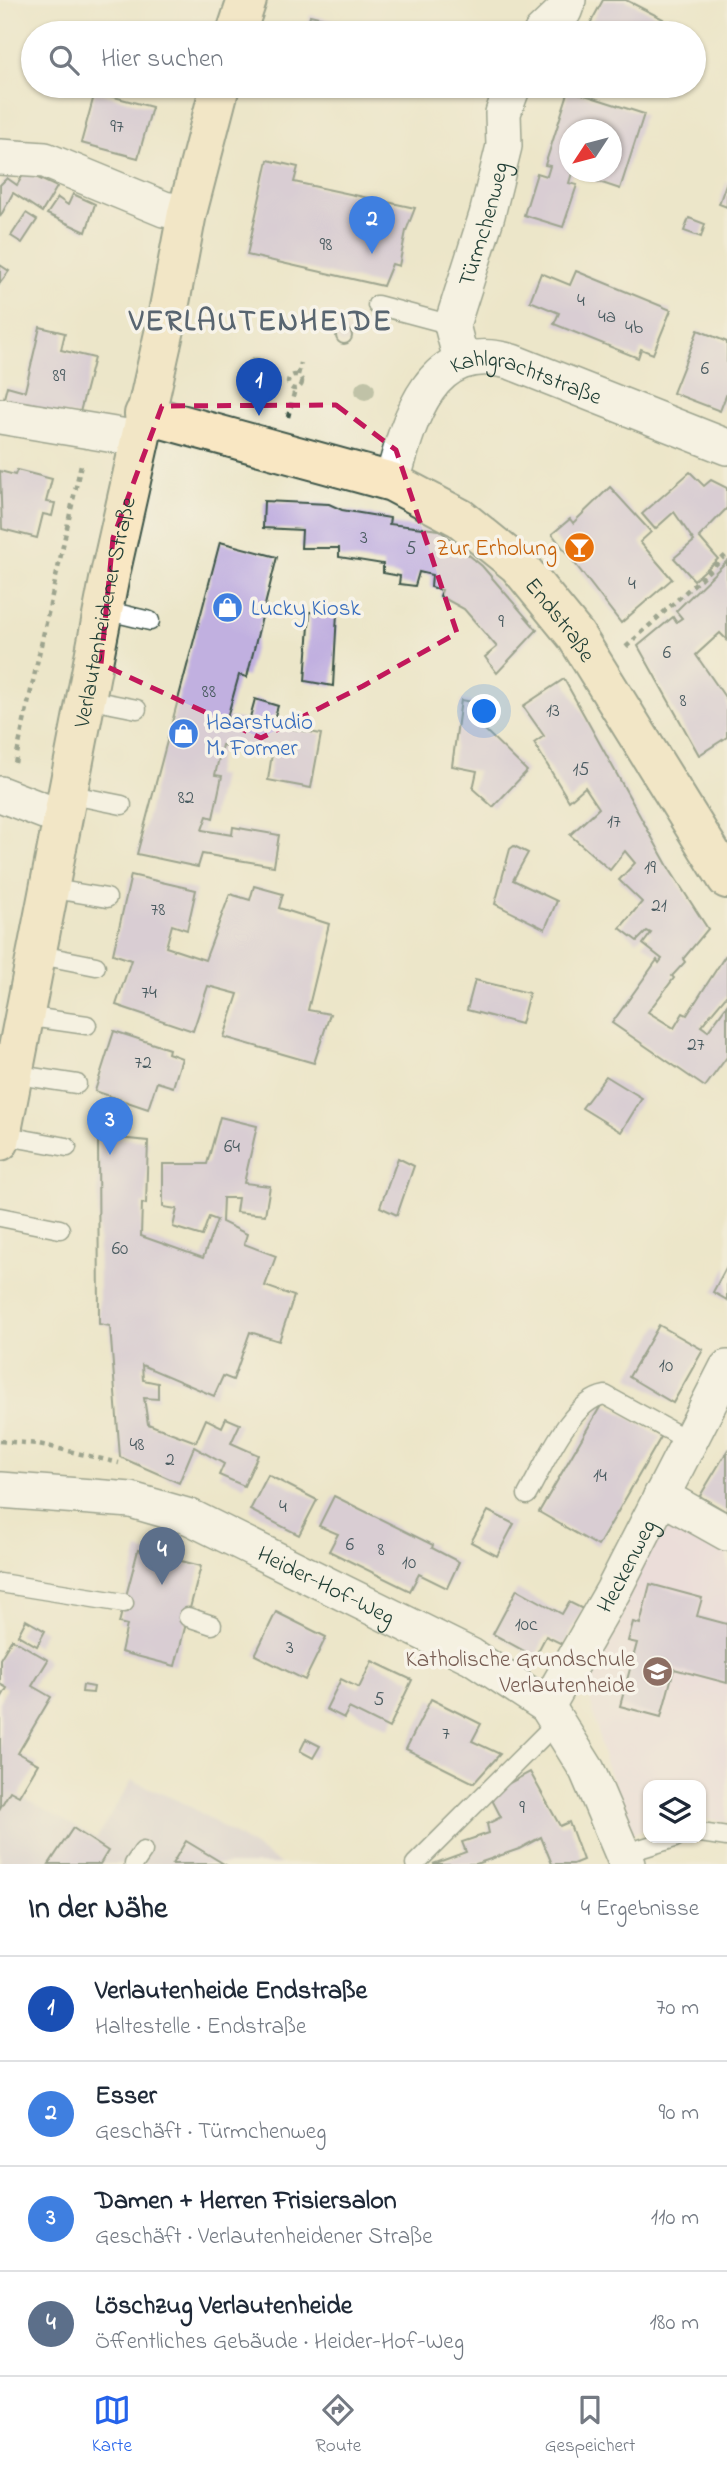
<!DOCTYPE html>
<html lang="de">
<meta charset="utf-8">
<style>
:root{--surface:#fff;--page:#f6f6f7;--text:#1f2937;--muted:#747a83;--line:#e0e1e3;--accent:#2563eb}
body{margin:0;font-family:"Indie Flower",sans-serif;background:var(--page);color:var(--text)}
.controls{position:absolute;right:21px;bottom:21px;display:grid;overflow:hidden;border-radius:14px;box-shadow:0 2px 5px #0004}
.controls button{width:63px;height:63px;display:grid;place-items:center;padding:0;border:0;border-bottom:2px solid var(--line);background:var(--surface);color:var(--text);font:35px sans-serif}
.compass{position:absolute;left:559px;top:119px;width:63px;height:63px;border-radius:50%;background:var(--surface);box-shadow:0 2px 5px #0004;rotate:234deg}
.you{position:absolute;left:485px;top:712px;width:24px;height:24px;margin:-18px;border:5px solid #fff;border-radius:50%;background:#1a73e8;box-shadow:0 0 0 10px #1a73e833}
.badge{display:grid;place-items:center;width:46px;height:46px;border-radius:50%;background:var(--accent);color:#fff;font-size:23px;font-weight:700}
.pin{position:absolute;translate:-50% -58px;filter:drop-shadow(0 2px 4px #0008)}
.pin::after{content:'';position:absolute;top:37px;width:24px;height:21px;background:inherit;clip-path:polygon(0 0,100% 0,50% 100%)}
.list{margin:0;padding:0;list-style:none}
h2{display:flex;justify-content:space-between;align-items:center;height:91px;margin:0;padding:0 28px;font-size:30px}
h2 small{font-size:23px;font-weight:400;color:var(--muted)}
.list li{display:grid;grid-template-columns:46px 1fr auto;gap:21px;align-items:center;box-sizing:border-box;height:105px;padding:0 28px;border-top:2px solid var(--line)}
.list b{display:block;font-size:26px;white-space:nowrap}
.list p{margin:0;font-size:23px;white-space:nowrap;color:var(--muted)}
.list em{font-size:23px;font-style:normal;color:var(--muted)}
.icon{flex:none;width:38px;height:38px;fill:none;stroke:currentColor;stroke-width:2;stroke-linecap:round;stroke-linejoin:round}
.map{position:relative;flex:none;width:727px;height:1864px;overflow:hidden}
.search{position:absolute;background:var(--surface);box-shadow:0 2px 5px #0004;left:21px;right:21px;top:21px;height:77px;display:flex;align-items:center;gap:18px;box-sizing:border-box;padding:0 24px;border-radius:38px;color:var(--muted);font-size:26px}
.sheet{height:511px;background:var(--surface)}
nav{display:flex;justify-content:space-around;align-items:center;box-sizing:border-box;height:98px;border-top:2px solid var(--line);background:var(--surface);font-size:19px;color:var(--muted)}
nav a{display:grid;justify-items:center;gap:4px}
nav .on{color:var(--accent)}
.map>svg:first-child{display:block}
.built{fill:#e8d2ee}
.industrial{fill:#c9bfd7}
.building{fill:#c1b0e0;fill-rule:evenodd}
.lines{fill:none;stroke-linecap:round;stroke-linejoin:round}
.service-casing{stroke:#3e564a;stroke-width:21}
.minor-casing{stroke:#3e564a;stroke-width:38}
.secondary-casing{stroke:#3e564a;stroke-width:42}
.path{stroke:#3e564a;stroke-width:4.5;stroke-dasharray:5 5;stroke-linecap:butt}
.service{stroke:#fff;stroke-width:18}
.minor{stroke:#fff;stroke-width:35}
.secondary{stroke:#f9e7c3;stroke-width:38}
.tree{fill:#89987e}
.marked{fill:none;stroke:#c2185b;stroke-width:5;stroke-dasharray:14 9;stroke-linejoin:round}
.labels{text-anchor:middle;stroke-width:7;stroke-linejoin:round;paint-order:stroke}
.number-label{font-size:19px;fill:#485a5f}
.street-label{font-size:23px;fill:#1f3d34;stroke:#f7f3e8}
.food-label{font-size:23px;fill:#c56008;stroke:#f7f3e8;text-anchor:end}
.shop-label{font-size:23px;fill:#366cbe;stroke:#f7f3e8;text-anchor:start}
.education-label{font-size:23px;fill:#785e54;stroke:#f7f3e8;text-anchor:end}
.district-label{font-size:30px;font-weight:bold;letter-spacing:2px;fill:#586570;stroke:#f7f3e8}
</style>
<div class="map">
<svg width="727" height="1864" viewBox="0 0 727 1864">
<rect width="100%" height="100%" fill="#f7f3e8"/>
<filter id="ink" filterUnits="userSpaceOnUse"><feTurbulence type="fractalNoise" baseFrequency=".0143" numOctaves="2"/><feDisplacementMap in="SourceGraphic" scale="14" xChannelSelector="R" yChannelSelector="G"/><feConvolveMatrix kernelMatrix="1 2 1 2 8 2 1 2 1" color-interpolation-filters="sRGB"/></filter>
<filter id="wash" filterUnits="userSpaceOnUse"><feTurbulence type="fractalNoise" baseFrequency=".00686" numOctaves="4" result="noise"/><feDisplacementMap in="SourceGraphic" scale="28" xChannelSelector="R" yChannelSelector="G"/><feGaussianBlur stdDeviation="1.57" result="paint"/><feColorMatrix in="noise" values="0 0 0 0 0 0 0 0 0 0 0 0 0 0 0 0 0 1.4 0 .05"/><feComposite in="paint" operator="in"/></filter>
<g filter="url(#wash)">
<rect width="100%" height="100%" fill="#ece6c9"/>
<polygon class="built" points="669,1512 727,1546 727,1822 701,1818 701,1785 648,1785 648,1828 632,1834 604,1759 588,1689 590,1653"/>
<polygon class="industrial" points="132,1780 188,1805 281,1864 0,1864 0,1785 96,1838"/>
<g id="blocks">
<g class="building">
<polygon points="603,0 626,0 663,19 655,33 585,33"/>
<polygon points="310,15 350,24 348,33 306,33"/>
<path d="M 569,90 L 644,114 L 620,189 L 572,173 L 569,183 L 577,185 L 563,227 L 524,215 L 537,173 L 547,176 L 550,166 L 545,165 ZM 570,130 L 612,130 L 612,172 L 570,172 Z"/>
<polygon points="95,92 152,107 138,158 81,143"/>
<polygon points="268,160 298,167 294,182 415,208 406,231 399,266 392,264 383,286 247,255"/>
<polygon points="25,172 57,187 42,212 13,193 0,217 0,185 7,178 17,185"/>
<polygon points="727,181 727,207 719,204"/>
<polygon points="73,194 95,204 86,232 47,214 58,198 68,205"/>
<polygon points="26,213 37,220 22,243 11,236"/>
<polygon points="689,218 705,224 701,237 684,231"/>
<polygon points="0,265 9,271 0,283"/>
<polygon points="576,271 671,310 653,354 641,349 638,358 554,324 559,313 530,301 541,273 570,285"/>
<polygon points="40,327 65,333 61,350 94,358 79,416 2,406 7,386 25,391"/>
<circle cx="344" cy="336" r="8"/>
<polygon points="698,330 727,342 727,393 720,411 673,393"/>
<polygon points="17,470 52,479 46,502 55,503 52,516 43,514 37,538 2,529 0,471 15,475"/>
<polygon points="690,472 704,486 711,480 727,488 727,508 699,537 718,559 694,580 674,558 694,541 674,512 655,529 642,514"/>
<polygon points="610,487 651,532 640,542 672,579 621,623 552,534 570,519 573,523"/>
<polygon points="264,501 329,504 342,510 390,518 389,524 439,530 482,566 537,630 497,673 485,657 497,647 464,609 440,596 442,590 431,587 432,575 419,572 415,586 399,584 400,576 383,573 383,564 339,557 339,548 301,548 302,530 263,528"/>
<polygon points="220,542 277,557 247,677 239,675 227,718 249,721 255,699 278,706 272,725 321,734 311,788 268,780 272,754 222,745 215,775 222,776 213,818 207,816 202,830 232,835 233,827 279,835 274,866 202,854 198,867 137,854"/>
<polygon points="727,561 727,640 720,633 696,655 727,700 727,737 699,755 638,646 673,617 676,622 682,618 676,611"/>
<polygon points="310,612 337,613 333,686 305,681"/>
<polygon points="564,679 670,870 708,929 683,959 685,962 672,976 674,978 648,1012 674,1028 683,1013 687,1015 725,956 727,959 727,995 701,1026 708,1031 727,1005 727,1057 705,1087 612,1023 657,960 659,963 662,959 643,944 651,933 647,931 637,941 620,928 642,902 619,880 635,863 625,851 610,870 570,835 599,808 585,787 569,801 534,743 544,736 523,706"/>
<polygon points="461,700 490,705 485,730 527,771 493,807 473,789 477,771 452,766"/>
<polygon points="514,846 528,853 513,880 557,901 545,929 495,904 510,849"/>
<polygon points="131,875 196,890 187,930 172,925 166,947 205,960 230,894 250,900 254,886 283,894 279,908 329,924 308,1010 330,1014 314,1063 224,1037 238,994 208,986 193,1031 116,1005 131,960 113,954"/>
<polygon points="475,980 529,993 521,1024 467,1010"/>
<polygon points="114,1031 169,1049 168,1053 182,1058 173,1087 157,1082 148,1109 95,1091"/>
<polygon points="606,1076 642,1098 621,1132 582,1108"/>
<polygon points="220,1117 257,1126 244,1183 270,1186 265,1215 236,1212 238,1198 223,1198 222,1222 247,1234 244,1244 276,1256 265,1286 294,1296 279,1341 250,1332 233,1380 223,1376 214,1396 142,1365 143,1380 158,1383 158,1399 144,1398 148,1424 196,1442 206,1419 222,1427 226,1418 240,1424 231,1443 258,1455 244,1486 219,1475 224,1464 194,1447 179,1483 120,1457 110,1326 99,1324 98,1136 148,1141 146,1204 142,1203 141,1236 203,1258 217,1220 209,1217 202,1236 173,1227 177,1209 163,1207 163,1164 207,1164"/>
<polygon points="398,1158 414,1166 397,1215 380,1207"/>
<polygon points="727,1266 727,1300 713,1292"/>
<polygon points="659,1325 703,1350 673,1403 629,1377"/>
<polygon points="603,1402 661,1437 598,1546 539,1512"/>
<polygon points="727,1451 727,1512 700,1496"/>
<polygon points="268,1475 317,1500 299,1535 250,1510"/>
<polygon points="334,1496 433,1545 432,1548 459,1562 447,1588 419,1574 410,1591 329,1551 338,1534 319,1526"/>
<polygon points="488,1511 514,1524 497,1556 471,1542"/>
<polygon points="138,1550 201,1566 175,1666 121,1652 127,1625 119,1623"/>
<polygon points="650,1584 702,1598 697,1616 727,1624 727,1683 674,1669 661,1717 620,1706 637,1643 628,1641 633,1622 640,1624"/>
<polygon points="517,1589 562,1614 569,1602 583,1609 564,1645 546,1636 535,1657 493,1634"/>
<polygon points="276,1612 326,1637 305,1680 255,1655"/>
<polygon points="26,1620 45,1631 37,1646 18,1635"/>
<polygon points="12,1639 48,1660 32,1686 51,1697 18,1753 38,1764 19,1796 10,1791 0,1808 0,1700 7,1688 0,1684 0,1659"/>
<polygon points="372,1661 412,1680 389,1728 349,1708 344,1718 326,1709 341,1679 359,1688"/>
<polygon points="83,1685 94,1687 93,1693 82,1692"/>
<polygon points="431,1699 481,1724 472,1741 500,1754 474,1783 406,1749"/>
<polygon points="306,1739 320,1746 313,1758 300,1751"/>
<polygon points="530,1772 560,1826 569,1822 583,1860 573,1864 552,1864 541,1837 519,1849 476,1864 433,1864 466,1852 462,1842 489,1833 487,1824 501,1817 489,1794"/>
<polygon points="73,1828 108,1851 100,1864 49,1864"/>
<polygon points="186,1841 224,1864 172,1864"/>
</g>
</g>
</g>
<g filter="url(#ink)">
<use href="#blocks" fill-opacity="0" stroke="#3e564a" stroke-width="2"/>
<g class="lines">
<defs>
<g id="service">
<polyline points="377,305 452,325"/>
<polyline points="104,610 150,621"/>
<polyline points="86,699 137,709"/>
<polyline points="67,794 122,805"/>
<polyline points="48,888 107,898"/>
<polyline points="35,954 96,966"/>
<polyline points="24,1016 87,1025"/>
<polyline points="12,1074 77,1084"/>
<polyline points="1,1135 67,1147"/>
<polyline points="0,1217 60,1229"/>
<path d="M 527,1495 C 544,1466 570,1401 605,1395 L 689,1441"/>
<polyline points="0,1583 124,1603"/>
<polyline points="188,1617 212,1625"/>
<polyline points="701,1833 727,1837"/>
<polyline points="623,1854 675,1838"/>
<polyline points="134,1864 143,1851"/>
<polyline points="415,1864 557,1722"/>
</g>
<g id="minor">
<polyline points="541,33 564,11 568,0"/>
<polyline points="0,157 45,160 164,209 187,213"/>
<path id="s1" d="M 461,360 L 452,325 L 487,215 L 504,146 L 503,113 L 513,86"/>
<polyline points="0,416 139,439"/>
<path id="s2" d="M 392,482 C 409,419 430,338 512,362 L 727,447"/>
<polyline points="0,794 62,818"/>
<path id="s3" d="M 0,1490 L 131,1500 L 190,1517 L 471,1656 L 547,1706 L 587,1770 L 627,1864"/>
<polyline points="661,1496 727,1533"/>
<path id="s4" d="M 547,1706 L 613,1591 L 727,1368"/>
</g>
<g id="secondary">
<polyline points="236,33 247,0"/>
<path id="s5" d="M 144,414 L 392,482 L 460,518 L 518,565 L 576,636 L 727,879"/>
<path id="s6" d="M 0,1141 L 111,570 L 165,329 L 187,213 L 220,86"/>
</g>
</defs>
<use href="#service" class="service-casing"/>
<use href="#minor" class="minor-casing"/>
<use href="#secondary" class="secondary-casing"/>
<g class="path">
<circle cx="295" cy="382" r="7"/>
<polyline points="298,375 301,363"/>
<polyline points="288,417 295,389"/>
<polyline points="626,647 727,554"/>
<polyline points="15,763 81,464"/>
<polyline points="0,1441 39,1444 119,1463"/>
</g>
<use href="#service" class="service"/>
<use href="#minor" class="minor"/>
<use href="#secondary" class="secondary"/>
</g>
<g class="tree">
<circle cx="256" cy="367" r="10"/>
<circle cx="365" cy="390" r="10"/>
</g>
</g>
<path d="M0 0H727V1864H0ZM 336,405 L 396,450 L 457,633 L 363,686 L 261,738 L 101,664 L 113,538 L 162,406 Z" fill="#ece6c9" fill-opacity=".55" fill-rule="evenodd"/>
<path class="marked" d="M 336,405 L 396,450 L 457,633 L 363,686 L 261,738 L 101,664 L 113,538 L 162,406 Z"/>
<defs>
<symbol id="bar-disc" viewBox="-11 -11 22 22"><circle r="9.5" fill="#e8710a" stroke="#f7f3e8"/><path d="M-6-5H6L.8 .8V4.5H3.5V6h-7V4.5H-.8V.8Z" fill="#fff"/></symbol>
<symbol id="shop-disc" viewBox="-11 -11 22 22"><circle r="9.5" fill="#3f7fe0" stroke="#f7f3e8"/><path d="M-5-2.5h2.3a2.7 3.5 0 0 1 5.4 0H5L5.5 6h-11ZM-1.5-2.5h3a1.5 2.3 0 0 0-3 0Z" fill="#fff"/></symbol>
<symbol id="school-disc" viewBox="-11 -11 22 22"><circle r="9.5" fill="#8d6e63" stroke="#f7f3e8"/><path d="M0-5L7-2L0 1L-7-2ZM-4 1L0 2.5L4 1V4Q0 6-4 4Z" fill="#fff"/></symbol>
</defs>
<g fill-rule="evenodd">
<use href="#bar-disc" x="562" y="530" width="35" height="35"/>
<use href="#shop-disc" x="210" y="590" width="35" height="35"/>
<use href="#shop-disc" x="166" y="716" width="35" height="35"/>
<use href="#school-disc" x="640" y="1654" width="35" height="35"/>
</g>
<g class="labels">
<g class="number-label">
<text x="117" y="132">97</text>
<text x="326" y="250">98</text>
<text x="581" y="306">4</text>
<text x="607" y="322">4a</text>
<text x="634" y="333">4b</text>
<text x="705" y="374">6</text>
<text x="59" y="381">89</text>
<text x="364" y="543">3</text>
<text x="411" y="554">5</text>
<text x="632" y="589">4</text>
<text x="501" y="627">9</text>
<text x="667" y="658">6</text>
<text x="209" y="697">88</text>
<text x="683" y="706">8</text>
<text x="553" y="716">13</text>
<text x="581" y="775">15</text>
<text x="186" y="803">82</text>
<text x="614" y="827">17</text>
<text x="650" y="873">19</text>
<text x="659" y="911">21</text>
<text x="158" y="915">78</text>
<text x="149" y="998">74</text>
<text x="696" y="1050">27</text>
<text x="143" y="1068">72</text>
<text x="232" y="1152">64</text>
<text x="120" y="1254">60</text>
<text x="666" y="1371">10</text>
<text x="137" y="1450">48</text>
<text x="170" y="1465">2</text>
<text x="600" y="1481">14</text>
<text x="283" y="1512">4</text>
<text x="350" y="1550">6</text>
<text x="381" y="1555">8</text>
<text x="409" y="1568">10</text>
<text x="526" y="1630">10c</text>
<text x="290" y="1653">3</text>
<text x="379" y="1705">5</text>
<text x="446" y="1739">7</text>
<text x="522" y="1813">9</text>
</g>
<g class="street-label">
<text dy="8" stroke="none"><textPath href="#s1" startOffset="142">Türmchenweg</textPath></text>
<text dy="8" stroke="none"><textPath href="#s2" startOffset="212">Kahlgrachtstraße</textPath></text>
<text dy="8" stroke="none"><textPath href="#s6" startOffset="539">Verlautenheidener Straße</textPath></text>
<text dy="8" stroke="none"><textPath href="#s5" startOffset="478">Endstraße</textPath></text>
<text dy="8" stroke="none"><textPath href="#s4" startOffset="161">Heckenweg</textPath></text>
<text dy="8" stroke="none"><textPath href="#s3" startOffset="345">Heider-Hof-Weg</textPath></text>
</g>
<g class="food-label">
<text x="557" y="555">Zur Erholung</text>
</g>
<g class="shop-label">
<text x="251" y="615">Lucky Kiosk</text>
<text x="206" y="729">Haarstudio<tspan x="206" dy="26">M. Former</tspan></text>
</g>
<g class="education-label">
<text x="635" y="1666">Katholische Grundschule<tspan x="635" dy="26">Verlautenheide</tspan></text>
</g>
<g class="district-label">
<text x="261" y="330">VERLAUTENHEIDE</text>
</g>
</g>
</svg>
<div class="controls">
<button><svg class="icon" aria-label="layers" viewBox="0 0 24 24"><path d="M12 4l9 5-9 5-9-5zM3 14l9 5 9-5"/></svg></button>
</div>
<svg class="compass" viewBox="-18 -18 36 36"><path d="M0-13l5 13h-10z" fill="#e53935"/><path d="M0 13l5-13h-10z" fill="#747a83"/></svg>
<div class="you"></div>
<div class="pin badge" style="left:259px;top:416px;background:#1a4fb4">1</div>
<div class="pin badge" style="left:372px;top:254px;background:#3f7fe0">2</div>
<div class="pin badge" style="left:110px;top:1155px;background:#3f7fe0">3</div>
<div class="pin badge" style="left:162px;top:1585px;background:#5c6f8a">4</div>
<div class="search"><svg class="icon" aria-label="search" viewBox="0 0 24 24"><circle cx="10" cy="10" r="6"/><path d="M15 15l6 6"/></svg>Hier suchen</div>
</div>
<section class="sheet">
<h2>In der Nähe<small>4 Ergebnisse</small></h2>
<ul class="list">
<li><span class="badge" style="background:#1a4fb4">1</span><div><b>Verlautenheide Endstraße</b><p>Haltestelle · Endstraße</p></div><em>70 m</em></li>
<li><span class="badge" style="background:#3f7fe0">2</span><div><b>Esser</b><p>Geschäft · Türmchenweg</p></div><em>90 m</em></li>
<li><span class="badge" style="background:#3f7fe0">3</span><div><b>Damen + Herren Frisiersalon</b><p>Geschäft · Verlautenheidener Straße</p></div><em>110 m</em></li>
<li><span class="badge" style="background:#5c6f8a">4</span><div><b>Löschzug Verlautenheide</b><p>Öffentliches Gebäude · Heider-Hof-Weg</p></div><em>180 m</em></li>
</ul>
</section>
<nav>
<a class="on"><svg class="icon" aria-label="map" viewBox="0 0 24 24"><path d="M3 6l6-2 6 2 6-2v14l-6 2-6-2-6 2zM9 4v14M15 6v14"/></svg>Karte</a>
<a><svg class="icon" aria-label="directions" viewBox="0 0 24 24"><path d="M12 3l9 9-9 9-9-9zM9 14v-3h6M13 9l2 2-2 2"/></svg>Route</a>
<a><svg class="icon" aria-label="saved" viewBox="0 0 24 24"><path d="M7 4h10v16l-5-4-5 4z"/></svg>Gespeichert</a>
</nav>
